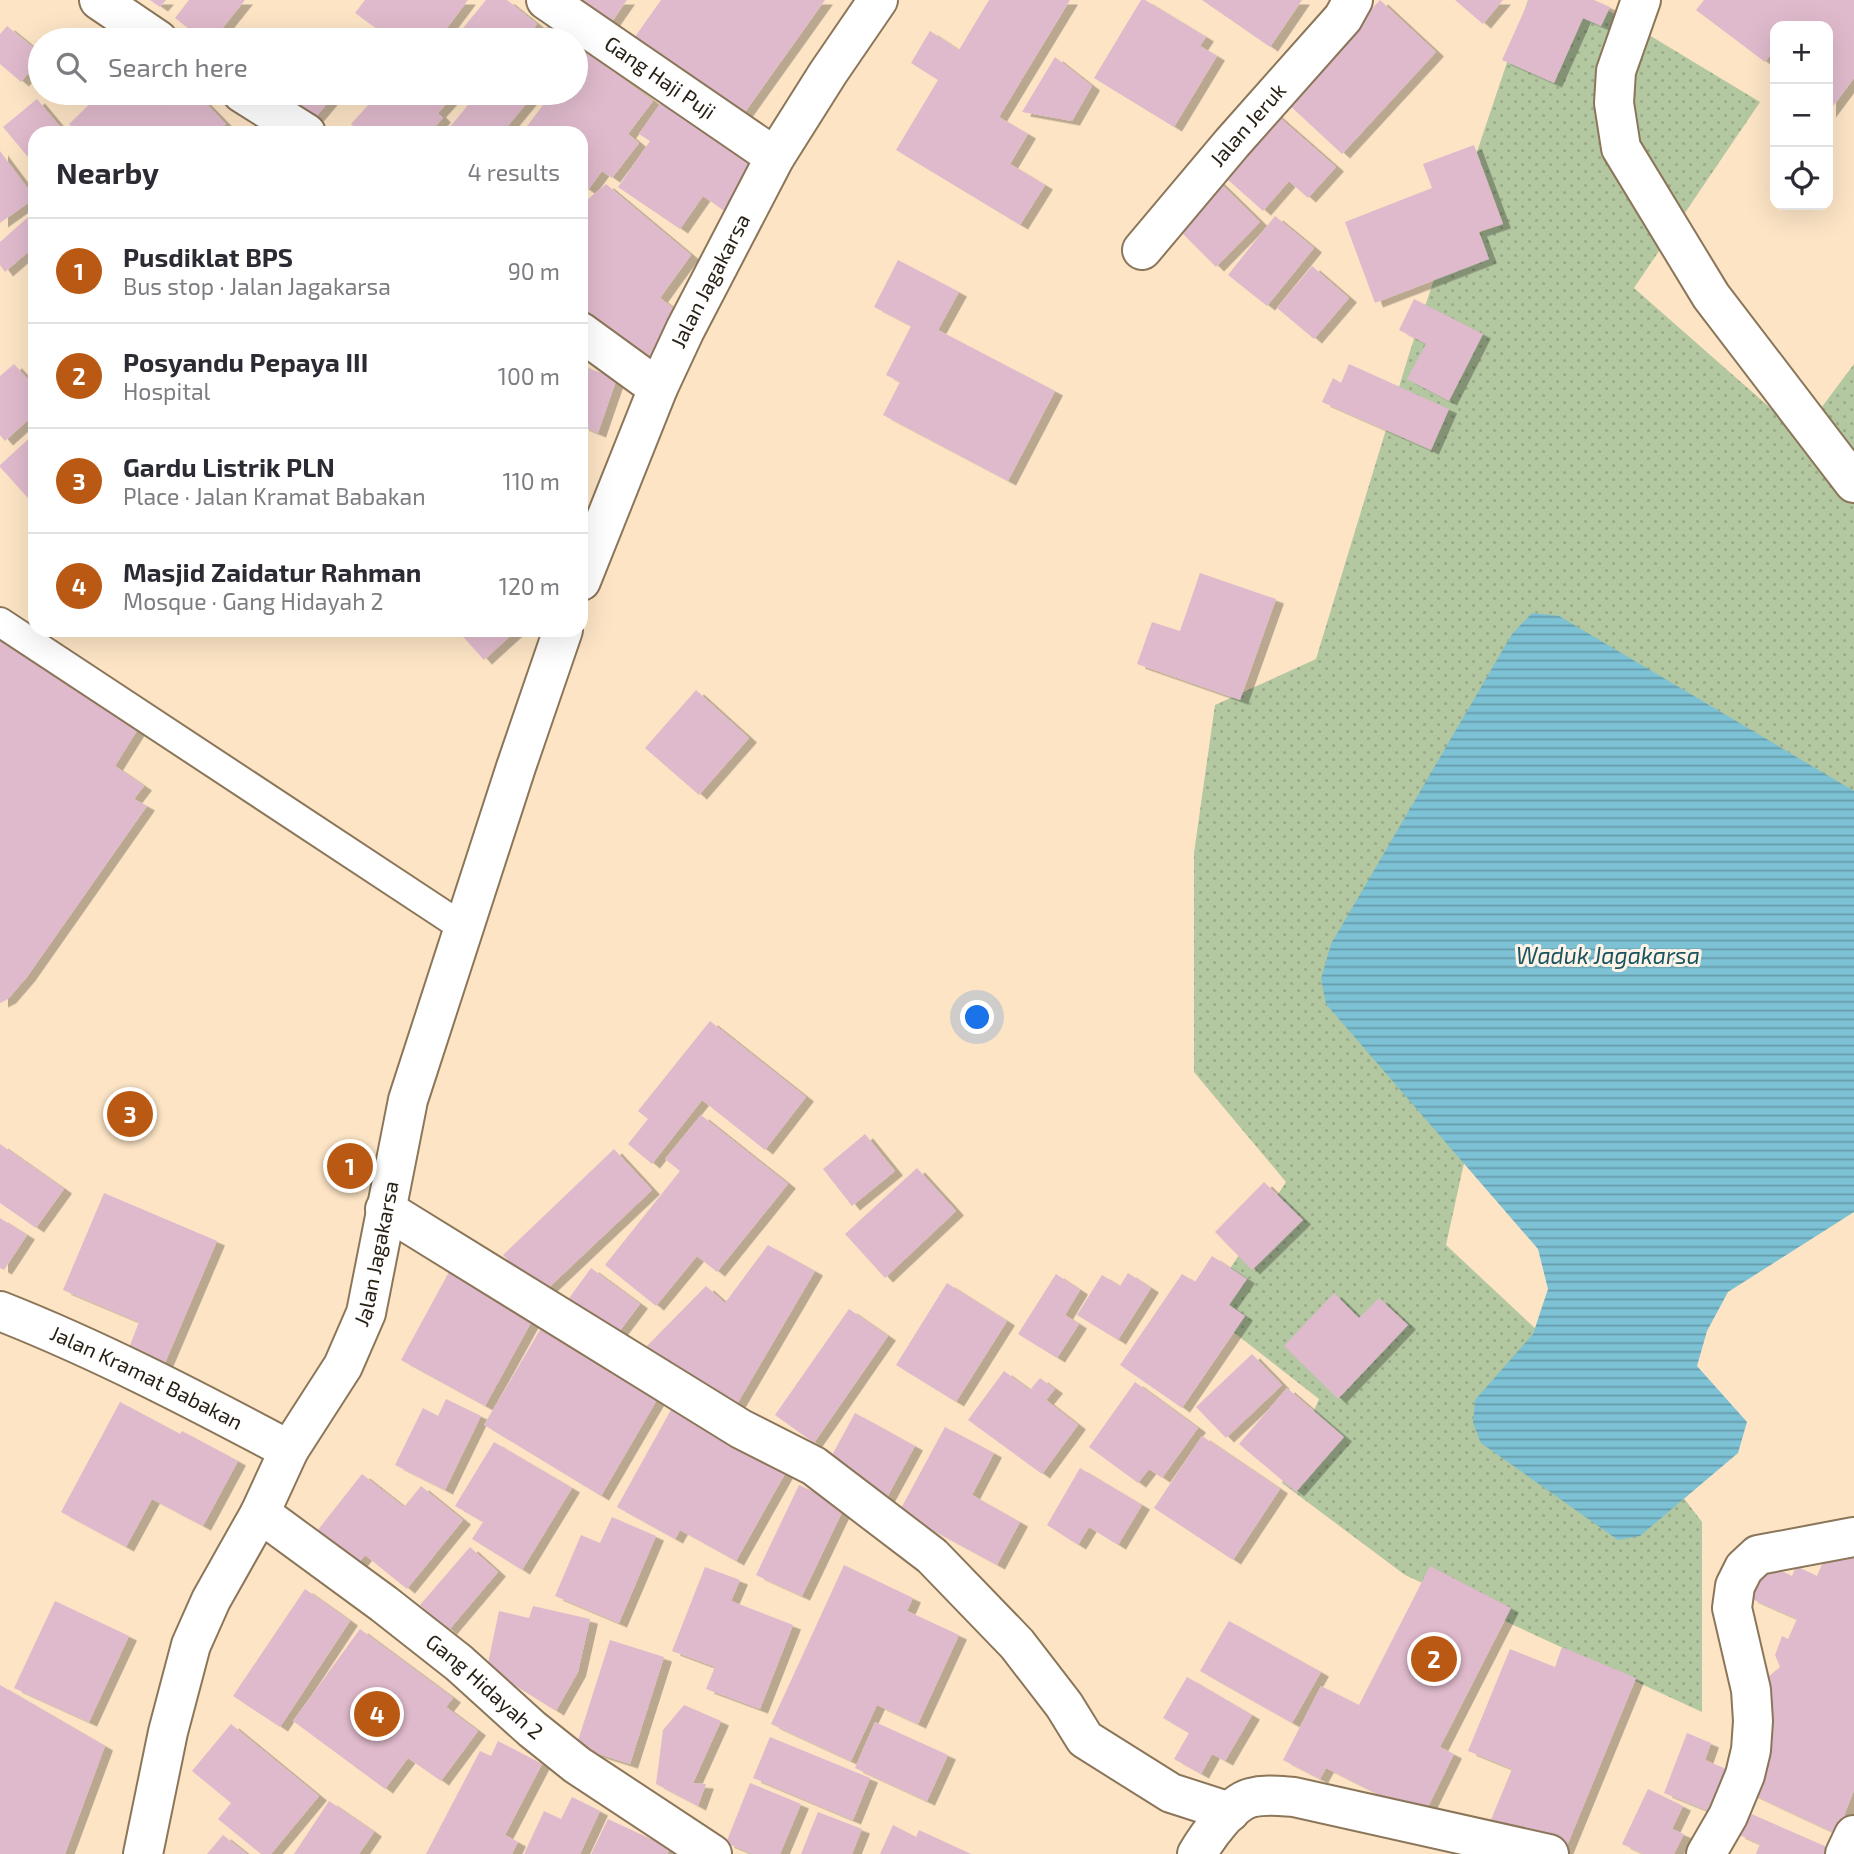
<!DOCTYPE html>
<meta charset="utf-8">
<style>
:root{--surface:#fff;--page:#f2f2f3;--text:#2b2b33;--muted:#7c7c81;--line:#e1e1e2;--accent:#b95913}
body{margin:0;font-family:"Exo 2",sans-serif;background:var(--page);color:var(--text)}
.controls{position:absolute;right:21px;top:21px;display:grid;overflow:hidden;border-radius:14px;box-shadow:0 7px 28px #0002}
.controls button{width:63px;height:63px;display:grid;place-items:center;padding:0;border:0;border-bottom:2px solid var(--line);background:var(--surface);color:var(--text);font:35px sans-serif}
.you{position:absolute;left:978px;top:1018px;width:24px;height:24px;margin:-18px;border:5px solid #fff;border-radius:50%;background:#1a73e8;box-shadow:0 0 0 10px #1a73e833}
.badge{display:grid;place-items:center;width:46px;height:46px;border-radius:50%;background:var(--accent);color:#fff;font-size:23px;font-weight:700}
.pin{position:absolute;translate:-50% -50%;border:4px solid #fff;box-shadow:0 2px 7px #0006}
.list{margin:0;padding:0;list-style:none}
h2{display:flex;justify-content:space-between;align-items:center;height:91px;margin:0;padding:0 28px;font-size:30px}
h2 small{font-size:23px;font-weight:400;color:var(--muted)}
.list li{display:grid;grid-template-columns:46px 1fr auto;gap:21px;align-items:center;box-sizing:border-box;height:105px;padding:0 28px;border-top:2px solid var(--line)}
.list b{display:block;font-size:26px;white-space:nowrap}
.list p{margin:0;font-size:23px;white-space:nowrap;color:var(--muted)}
.list em{font-size:23px;font-style:normal;color:var(--muted)}
.icon{flex:none;width:38px;height:38px;fill:none;stroke:currentColor;stroke-width:2;stroke-linecap:round;stroke-linejoin:round}
.map{position:relative;flex:none;width:1854px;height:1854px;overflow:hidden}
.search{position:absolute;background:var(--surface);box-shadow:0 7px 28px #0002;left:28px;top:28px;width:560px;height:77px;display:flex;align-items:center;gap:18px;box-sizing:border-box;padding:0 24px;border-radius:38px;color:var(--muted);font-size:26px}
.panel{position:absolute;background:var(--surface);box-shadow:0 7px 28px #0002;left:28px;top:126px;width:560px;height:511px;border-radius:21px}
.map>svg:first-child{display:block}
.grass{fill:url(#grass-dots)}
.water{fill:url(#water-rules)}
.building{fill:#dfbacc;filter:url(#shadow)}
.lines{fill:none;stroke-linecap:round;stroke-linejoin:round}
.service-casing{stroke:#8b765a;stroke-width:32}
.minor-casing{stroke:#8b765a;stroke-width:42}
.secondary-casing{stroke:#8b765a;stroke-width:42}
.service{stroke:#fff;stroke-width:28}
.minor{stroke:#fff;stroke-width:38}
.secondary{stroke:#fff;stroke-width:38}
.labels{text-anchor:middle;stroke-width:6;stroke-linejoin:round;paint-order:stroke}
.street-label{font-size:21px;fill:#292115;stroke:#fdf4e7}
.water-label{font-size:23px;font-style:italic;fill:#1a5462;stroke:#fdf4e7}
</style>
<div class="map">
<svg width="1854" height="1854" viewBox="0 0 1854 1854">
<defs>
<pattern id="grass-dots" width="8" height="8" patternUnits="userSpaceOnUse" patternTransform="scale(1.75)"><rect width="8" height="8" fill="#b3c7a0"/><path d="M2 2h.1M6 6h.1" fill="none" stroke="#9aab89" stroke-width="1.8" stroke-linecap="round"/></pattern>
<pattern id="water-rules" width="6" height="5" patternUnits="userSpaceOnUse" patternTransform="scale(1.75)"><rect width="6" height="5" fill="#7cc1d4"/><path d="M0 2.5h6" fill="none" stroke="#669cab"/></pattern>
<filter id="shadow"><feDropShadow dx="8" dy="4.5" stdDeviation="0" flood-color="#0004"/></filter>
</defs>
<rect width="100%" height="100%" fill="#fce4c5"/>
<polygon class="grass" points="1528,0 1591,0 1760,102 1634,288 1801,435 1854,364 1854,1004 1473,1122 1446,1245 1601,1390 1702,1522 1702,1712 1405,1575 1282,1483 1319,1399 1204,1309 1286,1182 1194,1072 1194,853 1215,705 1316,659 1410,351"/>
<polygon class="water" points="1532,613 1559,616 1854,791 1854,1212 1728,1292 1707,1331 1697,1366 1747,1422 1738,1453 1640,1536 1618,1540 1481,1443 1473,1423 1475,1400 1533,1334 1548,1289 1538,1249 1326,1004 1321,979 1331,944 1512,634"/>
<g class="building">
<polygon points="150,0 166,0 160,7"/>
<polygon points="189,0 245,0 213,40 203,40 175,18"/>
<polygon points="365,0 468,0 438,40 392,40 355,13"/>
<polygon points="486,0 507,0 537,24 525,40 469,40 459,33"/>
<polygon points="577,0 627,0 611,23"/>
<polygon points="661,0 825,0 740,119 632,41"/>
<polygon points="989,0 1070,0 999,117 1028,134 1010,164 1045,185 1020,225 896,150 938,80 911,63 930,31 959,50"/>
<polygon points="1141,0 1145,0 1206,37 1200,46 1217,56 1174,127 1094,78"/>
<polygon points="1202,0 1302,0 1270,47"/>
<polygon points="1380,0 1436,52 1342,154 1286,102"/>
<polygon points="1455,0 1503,0 1483,24"/>
<polygon points="1529,0 1594,0 1610,7 1601,26 1583,18 1554,83 1502,60"/>
<polygon points="1704,0 1854,0 1854,78 1828,113 1828,26 1775,26 1775,48 1765,62 1696,10"/>
<polygon points="548,25 568,40 536,40"/>
<polygon points="7,26 40,53 40,59 21,82 0,64 0,34"/>
<polygon points="584,50 653,101 628,134 639,143 612,178 602,171 588,190 581,185 581,133 522,133 552,93 576,93 576,61"/>
<polygon points="1055,57 1092,86 1072,121 1022,112"/>
<polygon points="101,93 152,93 165,106 178,93 196,93 226,124 217,133 78,133 69,124"/>
<polygon points="285,93 336,93 315,118"/>
<polygon points="379,93 456,93 438,113 443,118 429,133 361,133 351,124"/>
<polygon points="478,93 535,93 502,133 445,133"/>
<polygon points="667,94 690,110 683,119 763,173 733,217 703,196 680,229 618,187 650,141 639,134"/>
<polygon points="37,99 62,129 57,133 35,133 35,151 28,157 3,127"/>
<polygon points="1271,110 1336,167 1308,198 1289,181 1263,211 1218,171"/>
<polygon points="1474,145 1503,224 1479,232 1489,259 1375,303 1345,222 1432,188 1423,164"/>
<polygon points="0,151 35,198 0,223"/>
<polygon points="1216,179 1260,222 1216,267 1172,223"/>
<polygon points="606,184 691,255 660,298 690,321 648,371 581,323 581,205"/>
<polygon points="35,211 35,246 5,272 0,265 0,242"/>
<polygon points="1275,216 1314,248 1267,306 1228,275"/>
<polygon points="898,260 959,292 938,330 1055,391 1008,481 883,415 900,382 886,375 911,326 874,307"/>
<polygon points="1312,266 1349,298 1314,339 1277,308"/>
<polygon points="1414,299 1483,334 1449,401 1407,379 1426,344 1399,330"/>
<polygon points="581,363 587,368 617,378 598,433 581,426"/>
<polygon points="14,364 35,387 35,414 5,441 0,435 0,376"/>
<polygon points="1349,364 1449,409 1431,450 1322,402 1333,378 1341,383"/>
<polygon points="35,433 35,506 0,467 0,465"/>
<polygon points="1200,573 1276,599 1240,700 1137,664 1152,622 1180,631"/>
<polygon points="457,630 517,630 484,660"/>
<polygon points="0,635 143,721 115,766 144,786 134,799 147,806 27,977 8,999 0,1003"/>
<polygon points="696,690 749,738 699,795 645,748"/>
<polygon points="710,1021 806,1097 765,1150 702,1100 652,1164 628,1144 648,1119 638,1111"/>
<polygon points="127,1100 144,1108 133,1127 117,1119"/>
<polygon points="701,1115 788,1184 717,1272 697,1256 656,1306 605,1265 680,1171 665,1159"/>
<polygon points="865,1134 895,1171 852,1206 823,1169"/>
<polygon points="0,1144 64,1189 36,1228 0,1203"/>
<polygon points="614,1149 652,1190 541,1295 503,1255"/>
<polygon points="917,1168 956,1211 885,1278 845,1234"/>
<polygon points="1264,1182 1303,1220 1252,1270 1215,1232"/>
<polygon points="104,1193 217,1241 165,1363 129,1348 139,1322 63,1290"/>
<polygon points="0,1218 27,1235 4,1270 0,1268"/>
<polygon points="768,1245 815,1271 737,1404 644,1349 706,1286 725,1303"/>
<polygon points="1212,1256 1247,1279 1229,1305 1245,1316 1182,1408 1120,1365 1182,1274 1195,1282"/>
<polygon points="591,1268 640,1304 616,1336 567,1301"/>
<polygon points="449,1272 533,1319 485,1406 401,1360"/>
<polygon points="1128,1273 1151,1288 1118,1340 1077,1315 1102,1275 1120,1286"/>
<polygon points="1056,1274 1080,1290 1065,1315 1079,1324 1057,1358 1018,1334"/>
<polygon points="947,1283 1007,1321 956,1402 896,1365"/>
<polygon points="1334,1293 1359,1318 1379,1298 1408,1325 1338,1399 1284,1346"/>
<polygon points="849,1309 888,1336 814,1443 775,1415"/>
<polygon points="541,1328 658,1398 601,1496 484,1425"/>
<polygon points="1252,1354 1282,1385 1226,1438 1196,1407"/>
<polygon points="1004,1371 1030,1390 1040,1378 1055,1389 1046,1400 1078,1425 1042,1474 968,1420"/>
<polygon points="1135,1382 1198,1428 1162,1478 1149,1469 1138,1483 1089,1447"/>
<polygon points="1287,1388 1344,1437 1296,1492 1239,1444"/>
<polygon points="446,1399 481,1416 445,1490 395,1465 423,1408 438,1416"/>
<polygon points="120,1402 180,1434 182,1431 238,1461 203,1526 152,1499 126,1547 61,1512"/>
<polygon points="672,1408 786,1472 736,1561 680,1530 675,1539 617,1507"/>
<polygon points="855,1413 915,1446 885,1501 825,1468"/>
<polygon points="945,1427 994,1453 972,1495 1020,1522 997,1565 899,1512"/>
<polygon points="1202,1436 1280,1489 1233,1560 1154,1508"/>
<polygon points="494,1442 572,1488 522,1570 472,1539 483,1522 455,1506"/>
<polygon points="1080,1468 1142,1505 1118,1545 1089,1527 1078,1545 1047,1525"/>
<polygon points="362,1474 404,1507 421,1486 463,1520 407,1589 365,1555 355,1568 314,1535"/>
<polygon points="799,1485 845,1506 802,1596 756,1575"/>
<polygon points="612,1517 656,1536 619,1623 555,1596 581,1535 600,1543"/>
<polygon points="1831,1543 1854,1554 1854,1790 1837,1834 1743,1790 1756,1687 1780,1667 1775,1655 1782,1636 1788,1639 1797,1619 1750,1598 1765,1563 1792,1576 1796,1566 1817,1576"/>
<polygon points="470,1547 498,1572 449,1630 420,1605"/>
<polygon points="844,1565 913,1598 907,1611 959,1635 918,1724 877,1705 851,1761 771,1724"/>
<polygon points="1430,1566 1511,1608 1440,1747 1454,1754 1423,1817 1326,1768 1320,1779 1283,1760 1321,1686 1359,1705"/>
<polygon points="705,1567 740,1580 731,1601 793,1625 760,1709 706,1689 715,1667 672,1651"/>
<polygon points="305,1589 350,1621 280,1727 233,1696"/>
<polygon points="55,1601 129,1636 89,1722 14,1688"/>
<polygon points="533,1606 590,1619 578,1672 556,1711 487,1668 499,1611 529,1618"/>
<polygon points="1229,1621 1321,1672 1292,1723 1200,1671"/>
<polygon points="360,1629 453,1698 446,1707 478,1731 441,1781 408,1758 385,1789 293,1721"/>
<polygon points="610,1640 664,1657 630,1764 576,1747"/>
<polygon points="1562,1647 1636,1678 1564,1853 1490,1822 1512,1769 1468,1751 1510,1649 1555,1667"/>
<polygon points="1187,1677 1252,1715 1225,1761 1212,1754 1201,1774 1174,1759 1189,1733 1163,1718"/>
<polygon points="0,1685 105,1746 65,1854 0,1854"/>
<polygon points="684,1705 721,1721 693,1783 706,1784 698,1806 656,1784 663,1730"/>
<polygon points="875,1722 948,1755 927,1801 855,1768"/>
<polygon points="231,1724 319,1796 271,1854 261,1854 218,1819 231,1803 192,1771"/>
<polygon points="1687,1733 1711,1743 1705,1760 1733,1772 1716,1814 1664,1793"/>
<polygon points="770,1737 870,1778 853,1820 753,1778"/>
<polygon points="498,1741 542,1764 505,1835 518,1842 512,1854 426,1854 480,1751 491,1756"/>
<polygon points="750,1783 801,1804 780,1854 753,1854 726,1843"/>
<polygon points="1648,1789 1683,1806 1672,1829 1684,1834 1674,1854 1644,1854 1622,1844"/>
<polygon points="572,1797 600,1811 580,1854 524,1854 544,1811 561,1819"/>
<polygon points="329,1801 374,1832 359,1854 294,1854"/>
<polygon points="818,1812 862,1829 852,1854 801,1854"/>
<polygon points="1747,1812 1827,1847 1825,1854 1756,1854 1760,1844 1737,1834"/>
<polygon points="608,1819 670,1848 667,1854 591,1854"/>
<polygon points="893,1825 916,1837 919,1830 971,1854 880,1854"/>
<polygon points="223,1835 247,1854 207,1854"/>
</g>
<g class="lines">
<defs>
<polyline id="service" points="0,622 464,928"/>
<g id="minor">
<polyline points="99,0 158,40"/>
<path id="s1" d="M 546,0 L 775,157"/>
<polyline points="1641,0 1616,71 1614,103 1621,148 1711,296 1854,483"/>
<polyline points="242,93 306,133"/>
<path id="s2" d="M 1142,250 L 1232,143 L 1343,18 L 1353,0"/>
<polyline points="581,332 658,388"/>
<polyline points="385,1209 741,1429 814,1466 932,1556 1017,1644 1064,1705 1085,1739 1171,1793 1230,1812"/>
<path id="s3" d="M 0,1311 C 99,1350 195,1400 289,1450"/>
<path id="s4" d="M 260,1513 L 384,1604 L 459,1663 L 532,1729 L 577,1765 L 712,1854"/>
<path d="M 1197,1854 C 1207,1837 1230,1804 1250,1798 C 1265,1794 1279,1796 1294,1797 L 1549,1854"/>
<polyline points="1706,1854 1728,1816 1745,1775 1751,1750 1753,1721 1751,1690 1732,1608 1735,1586 1744,1568 1758,1555 1854,1537"/>
<polyline points="1845,1854 1854,1835"/>
</g>
<g id="secondary">
<path id="s5" d="M 581,581 L 658,388 L 685,330 L 775,157 L 828,73 L 878,0"/>
<path id="s6" d="M 143,1854 L 168,1732 L 191,1645 L 211,1600 L 260,1513 L 289,1450 L 343,1366 L 366,1313 L 408,1100 L 516,767 L 563,630"/>
</g>
</defs>
<use href="#service" class="service-casing"/>
<use href="#minor" class="minor-casing"/>
<use href="#secondary" class="secondary-casing"/>
<use href="#service" class="service"/>
<use href="#minor" class="minor"/>
<use href="#secondary" class="secondary"/>
</g>
<g class="labels">
<g class="street-label">
<text dy="7" stroke="none"><textPath href="#s1" startOffset="138">Gang Haji Puji</textPath></text>
<text dy="7" stroke="none"><textPath href="#s2" startOffset="164">Jalan Jeruk</textPath></text>
<text dy="7" stroke="none"><textPath href="#s5" startOffset="327">Jalan Jagakarsa</textPath></text>
<text dy="7" stroke="none"><textPath href="#s6" startOffset="651">Jalan Jagakarsa</textPath></text>
<text dy="7" stroke="none"><textPath href="#s3" startOffset="161">Jalan Kramat Babakan</textPath></text>
<text dy="7" stroke="none"><textPath href="#s4" startOffset="284">Gang Hidayah 2</textPath></text>
</g>
<g class="water-label">
<text x="1608" y="964">Waduk Jagakarsa</text>
</g>
</g>
</svg>
<div class="controls">
<button>+</button>
<button>−</button>
<button><svg class="icon" aria-label="locate" viewBox="0 0 24 24"><circle cx="12" cy="12" r="6"/><path d="M12 2v4M12 18v4M2 12h4M18 12h4"/></svg></button>
</div>
<div class="you"></div>
<div class="pin badge" style="left:350px;top:1166px">1</div>
<div class="pin badge" style="left:1434px;top:1659px">2</div>
<div class="pin badge" style="left:130px;top:1114px">3</div>
<div class="pin badge" style="left:377px;top:1714px">4</div>
<div class="search"><svg class="icon" aria-label="search" viewBox="0 0 24 24"><circle cx="10" cy="10" r="6"/><path d="M15 15l6 6"/></svg>Search here</div>
<section class="panel">
<h2>Nearby<small>4 results</small></h2>
<ul class="list">
<li><span class="badge">1</span><div><b>Pusdiklat BPS</b><p>Bus stop · Jalan Jagakarsa</p></div><em>90 m</em></li>
<li><span class="badge">2</span><div><b>Posyandu Pepaya III</b><p>Hospital</p></div><em>100 m</em></li>
<li><span class="badge">3</span><div><b>Gardu Listrik PLN</b><p>Place · Jalan Kramat Babakan</p></div><em>110 m</em></li>
<li><span class="badge">4</span><div><b>Masjid Zaidatur Rahman</b><p>Mosque · Gang Hidayah 2</p></div><em>120 m</em></li>
</ul>
</section>
</div>
